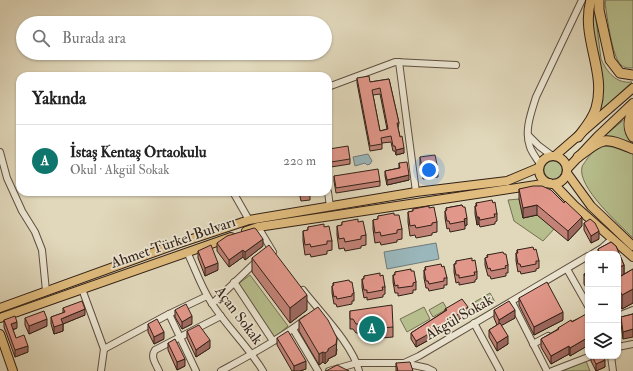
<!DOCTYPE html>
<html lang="tr">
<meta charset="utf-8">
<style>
:root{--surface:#fff;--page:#f6f6f6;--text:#222;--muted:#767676;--line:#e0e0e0;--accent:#0f766e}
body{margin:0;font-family:"IM FELL Double Pica",serif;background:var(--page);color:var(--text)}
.controls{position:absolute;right:12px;bottom:12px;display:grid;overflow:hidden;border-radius:8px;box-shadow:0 1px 3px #0004}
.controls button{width:36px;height:36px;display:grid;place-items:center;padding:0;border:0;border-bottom:1px solid var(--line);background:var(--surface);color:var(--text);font:20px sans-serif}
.you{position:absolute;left:429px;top:170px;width:14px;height:14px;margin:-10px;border:3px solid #fff;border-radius:50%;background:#1a73e8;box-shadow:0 0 0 6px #1a73e833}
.badge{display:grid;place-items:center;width:26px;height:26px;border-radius:50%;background:var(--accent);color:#fff;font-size:13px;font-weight:700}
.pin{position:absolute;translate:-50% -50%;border:2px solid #fff;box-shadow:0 1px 4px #0006}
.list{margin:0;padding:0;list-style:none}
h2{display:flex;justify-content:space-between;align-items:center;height:52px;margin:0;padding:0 16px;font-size:17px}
h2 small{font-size:13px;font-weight:400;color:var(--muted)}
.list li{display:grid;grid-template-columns:26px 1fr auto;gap:12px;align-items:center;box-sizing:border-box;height:72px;padding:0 16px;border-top:1px solid var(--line)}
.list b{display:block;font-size:15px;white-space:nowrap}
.list p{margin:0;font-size:13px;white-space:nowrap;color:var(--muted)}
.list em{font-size:13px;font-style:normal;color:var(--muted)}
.icon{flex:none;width:22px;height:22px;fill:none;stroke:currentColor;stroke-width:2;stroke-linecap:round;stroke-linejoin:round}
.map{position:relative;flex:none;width:633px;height:371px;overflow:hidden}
.search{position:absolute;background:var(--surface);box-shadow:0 1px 3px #0004;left:16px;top:16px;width:316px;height:44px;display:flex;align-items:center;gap:10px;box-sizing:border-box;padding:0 14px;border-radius:22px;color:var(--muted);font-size:15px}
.panel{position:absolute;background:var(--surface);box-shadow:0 1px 3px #0004;left:16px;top:72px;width:316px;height:124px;border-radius:12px}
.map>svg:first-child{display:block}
.green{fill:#b7be8d;stroke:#747052}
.water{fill:#9ab7bc;stroke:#707b7a}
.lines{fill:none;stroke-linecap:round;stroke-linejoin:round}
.minor-casing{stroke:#5e4f40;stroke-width:8}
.major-casing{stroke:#322117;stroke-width:10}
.highway-casing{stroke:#322117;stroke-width:11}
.minor{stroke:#ece6d3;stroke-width:6}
.major{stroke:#e0bc7e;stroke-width:8}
.highway{stroke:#e0bc7e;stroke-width:9}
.wall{fill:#c28277;stroke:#322117;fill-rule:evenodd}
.shaded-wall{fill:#9e6a61;stroke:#322117}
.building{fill:#e1978a;stroke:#322117;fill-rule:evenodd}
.labels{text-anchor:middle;stroke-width:3.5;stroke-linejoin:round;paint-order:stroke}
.street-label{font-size:15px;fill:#322117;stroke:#ece6d3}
</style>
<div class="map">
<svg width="633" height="371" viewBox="0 0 633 371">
<rect width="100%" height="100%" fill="#e1d8bb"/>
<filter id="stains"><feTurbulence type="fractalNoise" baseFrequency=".005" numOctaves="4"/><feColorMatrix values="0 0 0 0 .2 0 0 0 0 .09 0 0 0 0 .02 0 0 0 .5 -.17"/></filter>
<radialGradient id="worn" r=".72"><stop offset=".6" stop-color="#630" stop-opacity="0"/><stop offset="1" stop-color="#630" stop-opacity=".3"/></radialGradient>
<g class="green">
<path d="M 606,0 L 633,0 L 633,68 C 629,68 624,68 621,65 C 612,57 607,16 605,3 Z"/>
<path d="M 592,3 L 594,3 L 601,59 C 607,72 616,84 632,82 L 596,115 Z"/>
<polygon points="626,118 629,138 633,143 633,146 603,137"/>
<path d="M 604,146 L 613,147 L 633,154 L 633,238 C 619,224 577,187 582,167 C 583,164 586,161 587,159 C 592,152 597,149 604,146 Z"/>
<circle cx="553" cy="170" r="9"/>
<polygon points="519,199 523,218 537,215 554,229 543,241 514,221 508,200"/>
<polygon points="250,275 288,326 274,338 238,284"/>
<polygon points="490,293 495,302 478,312 473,303"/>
<polygon points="443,302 447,309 433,317 429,310"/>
<polygon points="424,307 430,319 407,332 400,319"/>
<polygon points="586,361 590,371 562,371"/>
</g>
<g class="water">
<polygon points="368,154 372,161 370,164 367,165 365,163 355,166 353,157"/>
<polygon points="436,243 439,259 387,269 384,252"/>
</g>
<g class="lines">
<defs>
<g id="minor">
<polyline points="399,62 416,192"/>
<polyline points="328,87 395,62 456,65"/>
<polyline points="528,135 539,146 551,155"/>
<polyline points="0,152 7,178 22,211 35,232 42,250 46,291"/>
<path d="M 540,164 C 537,159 532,153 530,147 C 524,131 531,113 536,97 L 582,0"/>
<polyline points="233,192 249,220"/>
<polyline points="328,192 330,207"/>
<polyline points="258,227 273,252"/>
<path d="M 187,252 C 195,268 201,287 211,302 C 226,326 248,346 263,371"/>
<polyline points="592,254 602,248 612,239"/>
<polyline points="567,269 588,306"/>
<polyline points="234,282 273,341"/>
<polyline points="82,289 104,349 101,371"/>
<path d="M 303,290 C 320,312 353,345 359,371"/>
<polyline points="512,302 547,371"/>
<polyline points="212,304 257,261"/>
<polyline points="169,314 196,371"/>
<polyline points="618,316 633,310"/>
<polyline points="474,323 500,371"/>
<polyline points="293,329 318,371"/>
<polyline points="533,344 548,336"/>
<polyline points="618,347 633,344"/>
<polyline points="104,349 169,314 207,296"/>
<polyline points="611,356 613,371"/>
<polyline points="404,363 427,368 433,371"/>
<path d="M 159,371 C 156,364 150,357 155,350 L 221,316"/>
<path d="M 221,371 C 250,355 280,339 306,319"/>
<polyline points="329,371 357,363 404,363 419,356 588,256"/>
<polyline points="552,371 591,356"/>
</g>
<g id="major">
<polyline points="556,155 633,88"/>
<circle cx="553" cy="170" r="14"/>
<polyline points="568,168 597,137 633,103"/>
<polyline points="567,173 591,206 633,246"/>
<polyline points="554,184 574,205 633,257"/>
<polyline points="246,231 258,227 549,183"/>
<polyline points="0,308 177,244 249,220 416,192 507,181 538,168"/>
<polyline points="0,318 231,237"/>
<polyline points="0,334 13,371"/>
</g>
<g id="highway">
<polyline points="599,0 599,10 610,60 620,73 633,75"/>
<path d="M 633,110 C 628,120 627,128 633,137"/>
<path d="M 578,137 C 585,128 593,119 596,108 C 607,72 580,36 591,0"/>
<path d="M 578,157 C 604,138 603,136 633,149"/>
</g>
</defs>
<use href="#minor" class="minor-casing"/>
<use href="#major" class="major-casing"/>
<use href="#highway" class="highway-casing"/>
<use href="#minor" class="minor"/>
<use href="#major" class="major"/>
<use href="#highway" class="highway"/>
</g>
<g class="wall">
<path d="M 357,78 L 370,82 L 389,79 L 399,123 L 398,128 L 404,153 L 396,155 L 395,151 L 393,151 L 391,142 L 382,143 L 382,149 L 370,151 L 357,83 ZM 380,94 L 387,129 L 380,131 L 373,95 Z"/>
<polygon points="329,149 350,159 350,164 331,167 329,154"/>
<polygon points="420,157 438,169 438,177 423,179 420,165"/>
<polygon points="399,163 409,180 387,185 385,176 385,171 399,168"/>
<polygon points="334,176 380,181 380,186 336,193 334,181"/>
<polygon points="519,189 582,226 568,241 537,215 523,218 519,199"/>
<polygon points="299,192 310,192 310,200 301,201"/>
<polygon points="476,203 493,203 497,214 497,221 495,222 495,224 480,227 479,224 477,225 475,214 475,206 476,206"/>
<polygon points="462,205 467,225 465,226 465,229 450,232 449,228 447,229 445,218 445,211 446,210 446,208"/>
<polygon points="429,208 437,222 437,232 432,233 432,235 416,238 415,235 410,236 408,222 408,212 413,211 413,209"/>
<polygon points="394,215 402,229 402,239 397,240 397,242 381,245 380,242 375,243 373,229 373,220 378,219 378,216"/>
<polygon points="342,222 358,222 366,235 366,245 361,246 361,248 345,251 344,248 339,249 337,235 337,226 342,225"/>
<polygon points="584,223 599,239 591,243 584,230"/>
<polygon points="308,227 324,227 332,241 332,250 327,251 327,254 311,257 310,254 305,255 303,241 303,231 308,230"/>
<polygon points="611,242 616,246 624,265 624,274 633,269 633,303 622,309 618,301 618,278 620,276 618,278 618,254 598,254 598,249"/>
<polygon points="217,243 263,246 245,260 243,257 229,267 217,251"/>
<polygon points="517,250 534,250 539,261 539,268 536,269 536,271 521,274 520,271 518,272 516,261 516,253 517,253"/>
<polygon points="198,251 218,270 205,276 198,258"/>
<polygon points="504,254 508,265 508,273 506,273 506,276 491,279 490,276 488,276 485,265 485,258 487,258 487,255"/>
<polygon points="252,258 307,310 290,323 252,272"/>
<polygon points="456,261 472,261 477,272 477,279 475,280 475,282 459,285 459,282 456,283 454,272 454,264 456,264"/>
<polygon points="425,267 442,267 447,278 447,285 444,285 444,288 429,291 428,288 426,288 424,278 424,270 425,270"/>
<polygon points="411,271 416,282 416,290 413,290 413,293 398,296 398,293 395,293 393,282 393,275 395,275 395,272"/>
<polygon points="588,272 588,291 584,284 584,274"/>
<polygon points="364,276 380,276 385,287 385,294 383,295 383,297 367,300 367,297 364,298 362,287 362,279 364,279"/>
<polygon points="350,282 354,293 354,301 352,301 352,304 337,307 336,304 334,304 332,293 332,286 333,285 333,283"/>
<polygon points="519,298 563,320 534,335 519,305"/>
<polygon points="63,308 85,315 63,324 63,331 54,334 51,324 51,317 63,313"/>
<polygon points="445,309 468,313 436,336 416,347 411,339 411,333 445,311"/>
<polygon points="175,310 192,324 182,329 175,317"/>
<polygon points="494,310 515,318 501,325 508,344 497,351 489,337 489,330 497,325 494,318"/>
<polygon points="350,311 393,327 393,337 381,338 380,333 356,333 353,329 350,329"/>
<polygon points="588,314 588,349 587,346 570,356 569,354 551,364 541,347 541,339 558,329 558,328"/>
<polygon points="633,314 623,339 621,324 621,317"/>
<polygon points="25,318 47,326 29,334 25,325"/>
<polygon points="4,320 17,328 13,330 16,338 28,352 15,357 4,327"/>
<polygon points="299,320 337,349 336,355 328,359 328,361 325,364 323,362 319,365 299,331"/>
<polygon points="148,324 164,339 154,344 148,332"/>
<polygon points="187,331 210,348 196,357 187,338"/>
<polygon points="277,338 306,369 300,371 292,371 277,345"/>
<polygon points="168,343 185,366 177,370 168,350"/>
<polygon points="591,356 603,356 605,367 596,371 591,361"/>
<polygon points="396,363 413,371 396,371"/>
</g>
<g class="shaded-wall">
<polygon points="404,148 404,153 396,155 396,150"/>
<polygon points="409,175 409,180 387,185 387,180"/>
<polygon points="537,205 537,215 523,218 523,208"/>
<polygon points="477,217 479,217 479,224 477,225"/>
<polygon points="582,217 582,226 568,241 568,231"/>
<polygon points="467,218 467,225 465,226 464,219"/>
<polygon points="599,231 599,239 591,243 591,236"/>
<polygon points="263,239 263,246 245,260 245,252"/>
<polygon points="243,250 243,257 229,267 229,260"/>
<polygon points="218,263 218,270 205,276 205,268"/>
<polygon points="624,265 624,274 618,278 618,268"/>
<polygon points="633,289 633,303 622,309 622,295"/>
<polygon points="307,295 307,310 290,323 290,308"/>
<polygon points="468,307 468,313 436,336 416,347 416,341"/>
<polygon points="85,309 85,315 63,324 63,331 54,334 54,327 61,319"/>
<polygon points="515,310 515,318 499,327 499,320"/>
<polygon points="563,312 563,320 534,335 534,327"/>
<polygon points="192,316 192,324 182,329 182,322"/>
<polygon points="47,319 47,326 29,334 29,326"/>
<polygon points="17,322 17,328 11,330 11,324"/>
<polygon points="633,329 633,337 623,339 623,332"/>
<polygon points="164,332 164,339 154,344 154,337"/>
<polygon points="508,336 508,344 497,351 497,343"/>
<polygon points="337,338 336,355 328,359 328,361 325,364 325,353 328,349"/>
<polygon points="587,338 587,346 570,356 570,348"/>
<polygon points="210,340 210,348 196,357 196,350"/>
<polygon points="28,346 28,352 15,357 15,350"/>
<polygon points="569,346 569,354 551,364 551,356"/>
<polygon points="323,352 323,362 319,365 319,354"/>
<polygon points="185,359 185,366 177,370 177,362"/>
<polygon points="605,360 605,367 596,371 596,364"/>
<polygon points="306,361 306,369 300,371 294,371 294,366"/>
</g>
<g class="building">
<path d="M 369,76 L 370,82 L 389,79 L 399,123 L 397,123 L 400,137 L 402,136 L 404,148 L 396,150 L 395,146 L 393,146 L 391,136 L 381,138 L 382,144 L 370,146 L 357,78 ZM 380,88 L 388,129 L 380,131 L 372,90 Z"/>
<polygon points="348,146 350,159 331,162 329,149"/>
<polygon points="435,155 438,169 423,172 420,157"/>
<polygon points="407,162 409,175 387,180 385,171 400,168 399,163"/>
<polygon points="378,169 380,181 336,188 334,176"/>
<polygon points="533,186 542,186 551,190 564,203 565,201 582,217 568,231 537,205 523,208 519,189"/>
<polygon points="301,192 310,192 301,194"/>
<polygon points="492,200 493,203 495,202 497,214 494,214 495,217 480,220 479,217 477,217 475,206 477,206 476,203"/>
<polygon points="462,205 463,207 465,207 467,218 464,219 465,221 450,224 449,221 447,221 445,211 447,210 446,208"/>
<polygon points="429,206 429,208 434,207 437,222 432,223 432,225 416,228 415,225 410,226 408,212 413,211 413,209"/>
<polygon points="394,213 394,215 399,215 402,229 397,230 397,233 381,236 380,232 375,233 373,220 378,219 378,216"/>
<polygon points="358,219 358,222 363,221 366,235 361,236 361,239 345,242 344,238 339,239 337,226 342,225 342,222"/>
<polygon points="590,219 595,223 599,231 591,236 584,223"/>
<polygon points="324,224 324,227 329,226 332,241 327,241 327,244 311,247 310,244 305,245 303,231 308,230 308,227"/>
<polygon points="254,228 256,229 263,239 245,252 243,250 229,260 217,243 227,236"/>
<polygon points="611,242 616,246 624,265 618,268 618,254 600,254 598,249"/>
<polygon points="211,245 218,263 205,268 198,251"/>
<polygon points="269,245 307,295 290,308 252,258"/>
<polygon points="533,247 534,250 536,249 539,261 536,261 536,264 521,267 520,264 518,264 516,253 518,253 517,250"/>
<polygon points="503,252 504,254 506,254 508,265 505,266 506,268 491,271 490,268 488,269 485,258 488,257 487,255"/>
<polygon points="472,258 472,261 475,260 477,272 474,272 475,275 459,278 459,275 456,275 454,264 456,264 456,261"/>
<polygon points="441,264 442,267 444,266 447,278 444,278 444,281 429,284 428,281 426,281 424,270 426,270 425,267"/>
<polygon points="411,269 411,271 414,271 416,282 413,283 413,286 398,288 398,285 395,286 393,275 395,275 395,272"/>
<polygon points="633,269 633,289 622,295 618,287 618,278"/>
<polygon points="588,272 588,281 584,274"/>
<polygon points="380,273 380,276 383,275 385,287 382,287 383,290 367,293 367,290 364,290 362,279 364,279 364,276"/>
<polygon points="349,280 350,282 352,282 354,293 352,294 352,296 337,299 336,296 334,297 332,286 334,285 333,283"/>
<polygon points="547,282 563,312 534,327 519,298"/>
<polygon points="462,299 468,307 436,330 416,341 411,333 447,310 445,309"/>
<polygon points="82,301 85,309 61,319 63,324 54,327 51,317 65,312 63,308"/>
<polygon points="509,301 515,310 499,320 494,310"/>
<polygon points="186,304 192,316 182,322 175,310"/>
<polygon points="392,305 393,327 381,328 380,323 356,324 353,319 350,319 350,311"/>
<polygon points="318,307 328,320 337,338 336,344 328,349 328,351 325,353 323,352 319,354 299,320"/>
<polygon points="44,311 47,319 29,326 25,318"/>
<polygon points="586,314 588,314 588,340 587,338 570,348 569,346 551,356 541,339 559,329 558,328 571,320 572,322"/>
<polygon points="633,314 633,329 623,332 621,317"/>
<polygon points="15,316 17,322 11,324 16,338 24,335 28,346 15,350 4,320"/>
<polygon points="157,319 164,332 154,337 148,324"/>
<polygon points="500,323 508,336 497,343 489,330"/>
<polygon points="199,325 210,340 196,350 187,331"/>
<polygon points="288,331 306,361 294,366 277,338"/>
<polygon points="175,339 185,359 177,362 168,343"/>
<polygon points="592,356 603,356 605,360 596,364"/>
<polygon points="410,362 413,371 398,371 396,363"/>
<polygon points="337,365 349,371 326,371"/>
</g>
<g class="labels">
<g class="street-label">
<text transform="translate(173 242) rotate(-19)" y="5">Ahmet Türkel Bulvarı</text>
<text transform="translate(239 315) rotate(53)" y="5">Açan Sokak</text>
<text transform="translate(459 317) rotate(-30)" y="5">Akgül Sokak</text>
</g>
</g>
<rect width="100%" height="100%" filter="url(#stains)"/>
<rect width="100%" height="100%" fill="url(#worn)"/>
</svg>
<div class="controls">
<button>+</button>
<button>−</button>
<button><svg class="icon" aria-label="layers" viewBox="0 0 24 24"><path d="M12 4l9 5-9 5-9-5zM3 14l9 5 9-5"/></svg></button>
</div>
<div class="you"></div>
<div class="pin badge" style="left:372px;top:329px">A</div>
<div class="search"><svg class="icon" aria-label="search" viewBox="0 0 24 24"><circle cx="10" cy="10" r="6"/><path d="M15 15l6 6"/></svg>Burada ara</div>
<section class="panel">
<h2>Yakında<small></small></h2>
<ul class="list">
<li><span class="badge">A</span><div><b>İstaş Kentaş Ortaokulu</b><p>Okul · Akgül Sokak</p></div><em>220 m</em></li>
</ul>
</section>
</div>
